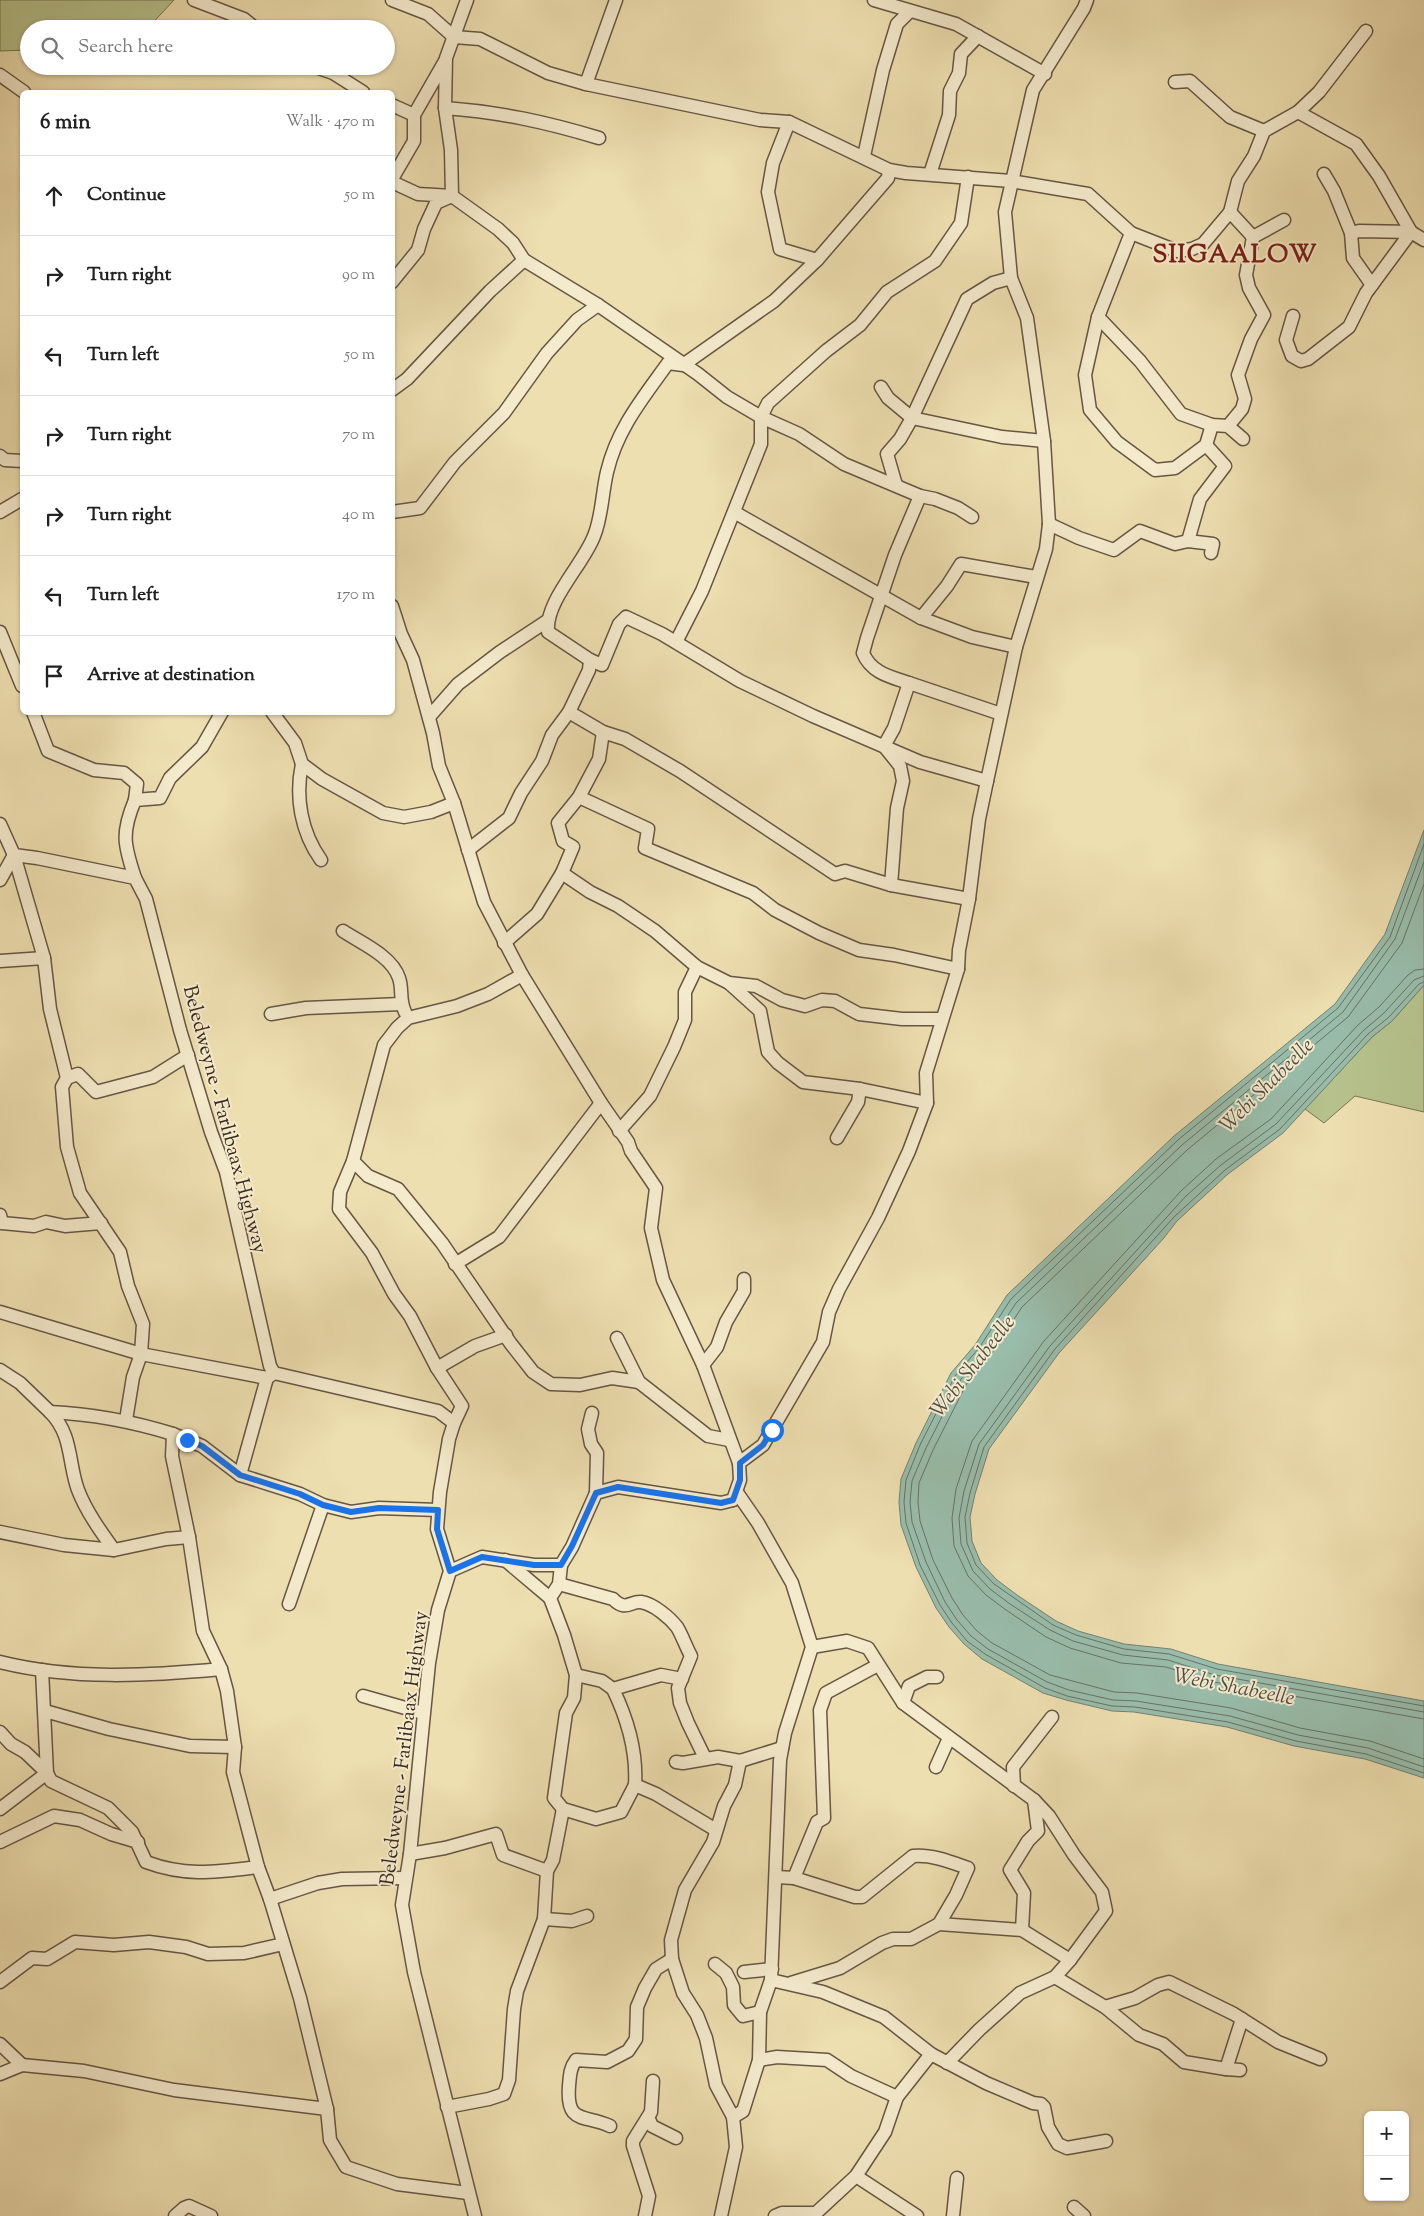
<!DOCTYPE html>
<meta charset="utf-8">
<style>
:root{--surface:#fff;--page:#f6f6f6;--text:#222;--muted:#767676;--line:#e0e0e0}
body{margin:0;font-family:"Sorts Mill Goudy",serif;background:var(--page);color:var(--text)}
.controls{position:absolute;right:15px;bottom:15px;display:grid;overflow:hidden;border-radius:8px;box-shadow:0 1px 4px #0004}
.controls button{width:45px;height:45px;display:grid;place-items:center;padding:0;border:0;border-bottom:1px solid var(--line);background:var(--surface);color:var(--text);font:25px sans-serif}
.stop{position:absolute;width:15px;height:15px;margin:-11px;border:4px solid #1a73e8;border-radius:50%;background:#fff}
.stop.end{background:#1a73e8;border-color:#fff;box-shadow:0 1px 5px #0008}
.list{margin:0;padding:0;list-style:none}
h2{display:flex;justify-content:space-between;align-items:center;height:65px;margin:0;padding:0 20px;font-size:21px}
h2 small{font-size:16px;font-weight:400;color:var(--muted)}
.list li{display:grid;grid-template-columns:32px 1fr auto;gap:15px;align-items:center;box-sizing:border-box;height:80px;padding:0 20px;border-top:1px solid var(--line)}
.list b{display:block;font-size:19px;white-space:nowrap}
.list em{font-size:16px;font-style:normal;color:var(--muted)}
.icon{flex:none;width:28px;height:28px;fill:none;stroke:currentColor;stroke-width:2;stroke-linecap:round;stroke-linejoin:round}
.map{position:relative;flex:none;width:1424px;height:2216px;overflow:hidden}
.search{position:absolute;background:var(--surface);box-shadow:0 1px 4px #0004;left:20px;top:20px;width:375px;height:55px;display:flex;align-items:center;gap:12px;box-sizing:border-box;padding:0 18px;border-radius:28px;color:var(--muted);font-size:19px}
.panel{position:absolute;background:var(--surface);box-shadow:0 1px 4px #0004;left:20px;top:90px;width:375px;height:625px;border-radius:8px}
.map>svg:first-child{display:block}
.green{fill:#b6c28d;stroke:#777556}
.water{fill:#99bdab;stroke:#728173}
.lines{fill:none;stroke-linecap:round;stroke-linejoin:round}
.shore{stroke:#687266;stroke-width:1}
.street-casing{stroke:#665644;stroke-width:15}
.street{stroke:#f4eacc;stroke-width:12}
.route{stroke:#1a73e8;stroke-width:6}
.labels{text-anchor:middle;stroke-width:4;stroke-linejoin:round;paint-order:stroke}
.street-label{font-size:20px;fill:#382820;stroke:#f4eacc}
.water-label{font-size:21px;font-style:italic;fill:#504d43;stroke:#f4eacc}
.district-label{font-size:25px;font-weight:bold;letter-spacing:1px;fill:#7a1f14;stroke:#f4eacc}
</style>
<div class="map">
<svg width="1424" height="2216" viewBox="0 0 1424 2216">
<rect width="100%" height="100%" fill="#eedfb0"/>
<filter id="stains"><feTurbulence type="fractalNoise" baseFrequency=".004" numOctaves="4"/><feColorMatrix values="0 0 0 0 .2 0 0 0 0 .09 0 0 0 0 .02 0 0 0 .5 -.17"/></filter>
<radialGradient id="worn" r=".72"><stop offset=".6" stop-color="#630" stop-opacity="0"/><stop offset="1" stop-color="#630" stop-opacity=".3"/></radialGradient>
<g class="green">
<polygon points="0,0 174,0 147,29 29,29 29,50 0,51"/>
<polygon points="1424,985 1424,1112 1355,1096 1324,1123 1305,1109 1372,1037 1392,1021"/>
</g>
<polygon class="water" points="1424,830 1424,985 1392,1021 1372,1037 1283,1133 1228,1174 1177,1221 1163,1239 1059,1353 989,1449 975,1494 970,1517 972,1541 981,1563 997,1580 1017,1595 1056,1621 1078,1631 1124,1644 1171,1649 1218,1664 1424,1701 1424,1778 1365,1759 1294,1746 1227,1727 1134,1712 1112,1711 1066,1700 1043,1693 982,1659 964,1644 949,1627 936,1608 916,1567 901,1525 899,1502 901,1479 916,1443 951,1373 975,1345 1007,1295 1174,1136 1335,1004 1385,934"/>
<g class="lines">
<g class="shore">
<polyline points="1424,844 1390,937 1338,1008 1178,1140 1011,1299 979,1348 955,1376 920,1445 906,1480 904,1502 906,1523 920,1565 940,1605 952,1623 967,1641 985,1654 1045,1688 1067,1696 1112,1706 1135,1707 1228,1722 1296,1741 1366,1754 1424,1773"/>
<polyline points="1424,862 1395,939 1343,1012 1182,1145 1016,1303 984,1352 961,1379 926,1448 912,1481 910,1502 912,1522 926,1562 945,1602 957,1620 971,1636 988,1649 1047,1682 1069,1690 1113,1700 1136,1701 1230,1716 1298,1735 1368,1748 1424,1767"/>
<polyline points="1424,884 1402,943 1348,1017 1187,1150 1022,1307 990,1356 967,1383 933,1450 919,1483 918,1502 920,1521 933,1560 952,1598 963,1615 977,1631 992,1643 1050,1675 1114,1692 1137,1693 1231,1708 1300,1728 1370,1741 1424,1759"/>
<polyline points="1424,969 1415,970 1408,975 1379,1007 1358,1025 1271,1119 1216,1159 1181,1191 1044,1341 972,1441 956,1489 952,1518 954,1546 968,1576 986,1595 1006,1610 1046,1637 1070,1648 1121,1663 1166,1667 1214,1682 1424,1719"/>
<polyline points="1424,976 1414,980 1384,1013 1364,1030 1276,1124 1221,1165 1186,1196 1050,1346 979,1444 964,1491 959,1518 961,1544 973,1571 990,1589 1010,1604 1050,1630 1073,1641 1123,1655 1168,1660 1215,1675 1424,1712"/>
<polyline points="1424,982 1419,984 1389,1017 1368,1034 1280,1129 1225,1170 1174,1217 1055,1349 984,1447 970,1493 965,1517 967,1543 976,1565 994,1584 1053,1625 1076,1635 1124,1649 1169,1654 1217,1669 1424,1706"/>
</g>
<defs>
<g id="street">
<polyline points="194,0 244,19 256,29"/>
<polyline points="392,0 428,14 454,37 480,39 548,73 586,84 760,120 789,122 889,170 906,173 1011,181 1088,194 1131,233 1177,251 1192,249 1203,244 1230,212 1238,181 1254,156 1264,131 1298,112 1319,92 1366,31"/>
<polyline points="467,0 446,58 445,108 451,150 452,196 498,229 513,243 524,260 598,305 698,374 727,397 761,417 799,434 844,464 920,496 935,499 958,508 972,517"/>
<polyline points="874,0 956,24 1045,74"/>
<polyline points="313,66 333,73 363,92"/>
<polyline points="0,75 24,92"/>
<polyline points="1175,82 1190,81 1230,117 1264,131"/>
<polyline points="586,84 616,0"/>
<polyline points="392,105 414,115 445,61"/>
<path d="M 445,108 C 500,112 546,122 599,138"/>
<polyline points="1298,112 1356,144 1379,176 1411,232 1424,240"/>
<polyline points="789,122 773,163 768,192 780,249 817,260"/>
<polyline points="864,156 883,70 897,24 910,11"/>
<polyline points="930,174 949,115 950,91 959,73 961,54 978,36"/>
<polyline points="1324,174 1334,191 1351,233 1353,258 1372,285"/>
<polyline points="392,179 414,141 414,115"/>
<polyline points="392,182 418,194 452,196 436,203 424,229 418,250 392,282"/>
<polyline points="1230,212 1253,237"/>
<polyline points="1131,233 1098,317 1085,375 1090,410 1117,442 1155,470 1175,468 1206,445 1212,425"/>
<polyline points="1351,233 1359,231 1411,232"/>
<polyline points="1253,237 1284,220"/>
<polyline points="1293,316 1286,340 1292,356 1301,361 1308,359 1349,327 1366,293 1411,232"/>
<polyline points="1098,317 1140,361 1181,414 1212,425 1228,426 1243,439"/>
<polyline points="881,387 888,398 912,418 1002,437 1044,441"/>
<polyline points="392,390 407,379 490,291 524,260"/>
<polyline points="1228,426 1242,409 1245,399 1238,375 1251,339 1264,315 1249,288 1246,275 1253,237"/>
<polyline points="0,456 5,460 22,461"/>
<polyline points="896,485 887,454 900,439 912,418 967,299 993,283 1011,278"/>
<polyline points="0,512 22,499"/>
<polyline points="392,512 420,508 455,462 504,413 547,353 577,320 598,305"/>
<polyline points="734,512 921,618 972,637 1016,647"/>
<polyline points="1049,524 1079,538 1114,550 1140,531 1175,544 1188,541 1213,544 1211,553"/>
<polyline points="1188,541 1200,499 1225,466 1206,445"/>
<polyline points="392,606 401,634 413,660 433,733 439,766 454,803 484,902 522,975 601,1103 628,1142 631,1151 656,1188 651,1228 663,1280 703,1365 739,1463"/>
<polyline points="921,618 947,586 961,564 1036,577"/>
<polyline points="0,632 22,686"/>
<polyline points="676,642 702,591 761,444 761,417 768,403 826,351 860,325 887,292 935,261 961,223 968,177"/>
<polyline points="590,660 602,665 619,624 626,617 662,634 740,681 813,716 920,762 987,781"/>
<polyline points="909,683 1001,714"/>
<polyline points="33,712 48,751 94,770 124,773 137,784 135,800"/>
<polyline points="272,712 295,743 302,764 322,779 383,813 404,817 431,812 454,803"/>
<polyline points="569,712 603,732 625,739 680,771 835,874 845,871 891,885 969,899"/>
<polyline points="429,717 458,684 500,652 547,621"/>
<path d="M 302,764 C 295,797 301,832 321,860"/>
<polyline points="579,797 648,829 645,848 753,893 775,910 819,933 859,950 894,955 958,969"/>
<polyline points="0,824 14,855 37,858 135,878 146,899 180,1030 211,1132 226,1172 270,1366 274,1373 438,1411 454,1423 449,1439 440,1492 437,1529 450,1571 438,1610 429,1663 410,1854 402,1905 414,1972 475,2216"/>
<path d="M 468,850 L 509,818 L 521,793 L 542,761 L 552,735 L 569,712 L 589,670 L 590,660 L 548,632 C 545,601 583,565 594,536 C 602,517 602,493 607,472 C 617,429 643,398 668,363 L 683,365 L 774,301 L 817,260 L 888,178 L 889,170"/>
<polyline points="14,855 44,958"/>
<polyline points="562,873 590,892 618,906 655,931 697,967 729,983 756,986 782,1000 805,1006 822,1000 835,1001 859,1014 902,1019 941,1019"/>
<path d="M 135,878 C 124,845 121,833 135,800 L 160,798 L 170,778 L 202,747 L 222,712"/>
<polyline points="0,880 14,855"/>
<path d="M 891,885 L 897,808 L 903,781 L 900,766 L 884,746 L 894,728 L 909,683 C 891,677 871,673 863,653 L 867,638 L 895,555 L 920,496"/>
<path d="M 343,931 C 361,943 392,956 399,978 C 403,989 399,1000 405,1012"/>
<polyline points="504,943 537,914 562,873 573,847 563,841 558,823 579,797 599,759 603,732"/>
<polyline points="0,961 44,958 50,1009 67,1078"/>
<polyline points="729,983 760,1011 768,1052 778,1063 803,1082 860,1089 858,1102 837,1138"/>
<polyline points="271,1014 306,1008 401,1004"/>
<polyline points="860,1089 927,1103"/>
<polyline points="619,1131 650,1096 674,1047 685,1020 685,992 697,967"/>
<polyline points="353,1161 368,1176 398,1189 442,1243 511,1344 533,1372 551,1384 580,1385 612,1378 639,1382"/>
<polyline points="0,1215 2,1223 34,1226 46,1222 65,1226 101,1223"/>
<polyline points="455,1264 499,1237 601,1103"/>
<polyline points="0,1312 141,1354 267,1378 274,1373"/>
<polyline points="617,1338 639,1382 708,1436 729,1440"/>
<polyline points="703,1365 717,1347 726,1322 744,1291 744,1279"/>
<polyline points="437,1368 475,1346 506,1335"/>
<path d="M 0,1370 L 20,1383 L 50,1412 C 94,1414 131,1421 173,1434"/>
<path d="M 50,1412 C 73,1435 68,1463 78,1490 C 86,1511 101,1532 114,1550"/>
<polyline points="592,1413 588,1429 591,1444 597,1453 596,1493"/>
<polyline points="126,1420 133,1377 141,1354 143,1324 128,1286 120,1252 80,1193 67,1147 62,1087 67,1078 78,1074 96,1092 153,1077 188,1055"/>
<polyline points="454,1423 462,1406 437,1368 410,1316 394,1294 372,1253 339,1209 340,1192 353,1161 384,1045 397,1028 408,1018 457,1006 488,994 522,975"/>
<polyline points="240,1475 267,1378"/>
<polyline points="0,1532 64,1545 114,1550 166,1539 189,1537"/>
<polyline points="505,1560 550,1598"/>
<polyline points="561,1565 559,1584 550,1598 564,1635 576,1675 574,1698 566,1713 554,1798 563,1809 596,1819 621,1812 635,1785 656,1794 716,1830"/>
<polyline points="450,1571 482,1557 534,1565 561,1565 572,1547 596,1493 618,1487 721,1503 733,1500 740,1480 739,1463 763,1445 823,1342 829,1312 839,1289 878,1218 909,1151 927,1103 926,1073 958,969 959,950 969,899 979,819 987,781 1016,647 1046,549 1049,524 1044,441 1027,318 1011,278 1005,212 1033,90 1084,8 1087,0"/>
<path d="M 559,1584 L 613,1599 C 626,1612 630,1601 641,1602 C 654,1604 670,1618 677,1627 C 682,1635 686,1647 691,1656 L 678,1688 L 680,1703 L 688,1723 L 705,1758"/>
<polyline points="289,1604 323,1505"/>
<polyline points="812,1647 847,1641 868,1648 903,1703 1034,1800 1049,1816 1074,1855 1102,1892 1106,1911 1070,1960 1055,1977 1020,1993 979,2030 947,2063"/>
<path d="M 0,1662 C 73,1680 147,1676 221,1669"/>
<path d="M 42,1670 L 47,1773 L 51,1781 L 108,1808 L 132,1832 L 146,1862 C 186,1877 216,1872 258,1867"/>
<polyline points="576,1675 602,1681 613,1689 661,1675 682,1679"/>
<path d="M 613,1689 C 627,1718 637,1753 635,1785"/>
<polyline points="363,1696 423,1713"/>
<polyline points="903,1703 909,1686 927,1677 937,1677"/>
<polyline points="45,1711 109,1729 190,1746 235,1747"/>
<polyline points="0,1732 11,1744 25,1752 47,1773 0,1809"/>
<polyline points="676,1762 683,1763 718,1757 740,1761 782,1748"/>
<polyline points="936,1767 949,1738"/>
<polyline points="1014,1786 1013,1767 1052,1717"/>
<polyline points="0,1842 54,1816 80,1820 111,1834 138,1842"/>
<polyline points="410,1854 445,1848 496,1834 503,1855 547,1871"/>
<path d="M 776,1877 L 794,1878 L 855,1897 L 862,1897 L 913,1856 C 931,1854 951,1862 968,1868 L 956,1895 L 939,1924 L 911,1939 L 893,1939 L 882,1943 L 840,1968 L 791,1983"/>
<polyline points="794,1878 817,1822 824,1818 820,1710 826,1693 878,1665"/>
<polyline points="270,1899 318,1883 342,1879 405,1878"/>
<polyline points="544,1919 572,1921 587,1916"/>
<polyline points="939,1924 1022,1930 1070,1960"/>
<polyline points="1022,1930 1024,1893 1010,1870 1028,1841 1038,1831 1034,1800"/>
<polyline points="715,1964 726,1973 733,1987 734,2005 743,2016 760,2012"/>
<polyline points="744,1972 772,1969"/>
<polyline points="1055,1977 1105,2007 1139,2035 1163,2044 1184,2062 1226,2069 1240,2070"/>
<polyline points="771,1980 823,1992 884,2017 931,2054 986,2083 1033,2103 1041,2104 1044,2107 1048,2127 1058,2144 1067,2148 1106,2141"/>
<polyline points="0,1982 32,1958 47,1959 75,1942 114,1945 149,1942 186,1947 208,1954 244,1953 283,1944"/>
<polyline points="1105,2007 1135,1998 1158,1985 1169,1982 1234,2014 1278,2042 1320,2059"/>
<polyline points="0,2044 22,2065"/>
<polyline points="759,2060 777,2057 827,2060 851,2076 897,2097"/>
<polyline points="1226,2069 1242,2019"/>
<polyline points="0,2074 22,2065 84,2071 174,2090 327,2109 330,2140 346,2167 397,2184 468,2193"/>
<polyline points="447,2107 489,2099 504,2094 509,2080 514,2009 517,1991 544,1919 547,1871 553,1860 563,1809"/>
<polyline points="327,2109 300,1998 270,1899 258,1867 233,1772 235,1747 227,1691 221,1669 203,1631 189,1537 172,1456 173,1434 202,1446 240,1475 300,1494 323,1505 351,1512 379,1508 438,1510"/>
<polyline points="733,2117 743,2111 759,2060 760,2012 771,1980 780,1760 785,1733 812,1647 792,1583 758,1523 738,1494 733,1500"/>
<polyline points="649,2119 652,2126 676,2138"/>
<path d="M 610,2126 C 584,2114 566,2125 569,2086 C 570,2075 570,2068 576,2060 L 607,2062 L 628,2051 L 636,2039 L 637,2007 L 645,1988 L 656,1969 L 672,1959"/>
<polyline points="856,2176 917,2216"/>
<polyline points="1074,2207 1084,2216"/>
<polyline points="175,2216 184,2208 189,2206 211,2216"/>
<polyline points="645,2216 649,2196 633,2146 633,2141 651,2112 653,2081"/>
<polyline points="721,2216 736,2147 733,2117 716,2085 706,2038 697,2015 683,1993 672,1959 671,1940 685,1890 713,1842 724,1806 735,1785 740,1761"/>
<polyline points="775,2216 782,2213 816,2213 856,2176 885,2132 897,2097 931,2054"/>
<polyline points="953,2216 957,2178"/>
</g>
</defs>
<use href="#street" class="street-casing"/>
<use href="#street" class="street"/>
</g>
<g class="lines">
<polyline class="route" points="187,1440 202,1446 240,1475 300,1494 323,1505 351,1512 379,1508 438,1510 437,1529 450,1571 482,1557 534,1565 561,1565 572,1546 596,1493 618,1487 721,1503 733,1500 740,1480 740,1463 763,1445 772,1430"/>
</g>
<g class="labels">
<g class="street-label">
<text transform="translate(226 1119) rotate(75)" y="7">Beledweyne - Farlibaax Highway</text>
<text transform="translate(403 1748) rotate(-83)" y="7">Beledweyne - Farlibaax Highway</text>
</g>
<g class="water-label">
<text transform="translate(1266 1085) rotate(-45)" y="7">Webi Shabeelle</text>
<text transform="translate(972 1366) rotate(-52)" y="7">Webi Shabeelle</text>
<text transform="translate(1234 1686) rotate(11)" y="7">Webi Shabeelle</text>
</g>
<g class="district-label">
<text x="1235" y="262">SIIGAALOW</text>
</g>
</g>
<rect width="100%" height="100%" filter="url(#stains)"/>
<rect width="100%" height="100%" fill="url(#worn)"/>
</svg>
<div class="controls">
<button>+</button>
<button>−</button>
</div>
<div class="stop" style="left:772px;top:1430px"></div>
<div class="stop end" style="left:187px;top:1440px"></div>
<div class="search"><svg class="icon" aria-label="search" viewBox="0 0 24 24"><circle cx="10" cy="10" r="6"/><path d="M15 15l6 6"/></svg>Search here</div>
<section class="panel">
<h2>6 min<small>Walk · 470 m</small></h2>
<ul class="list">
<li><svg class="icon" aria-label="ahead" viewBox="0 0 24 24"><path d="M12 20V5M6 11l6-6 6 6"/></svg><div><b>Continue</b></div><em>50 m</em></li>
<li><svg class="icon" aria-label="right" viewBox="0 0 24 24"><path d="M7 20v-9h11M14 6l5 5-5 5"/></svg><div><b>Turn right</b></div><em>90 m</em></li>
<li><svg class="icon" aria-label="left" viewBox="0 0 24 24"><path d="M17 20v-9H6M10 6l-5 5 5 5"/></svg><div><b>Turn left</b></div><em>50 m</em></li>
<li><svg class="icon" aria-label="right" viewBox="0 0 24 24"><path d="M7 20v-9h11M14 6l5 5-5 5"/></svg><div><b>Turn right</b></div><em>70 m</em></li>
<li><svg class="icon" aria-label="right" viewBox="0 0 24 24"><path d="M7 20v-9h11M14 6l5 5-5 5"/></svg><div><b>Turn right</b></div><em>40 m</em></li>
<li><svg class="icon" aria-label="left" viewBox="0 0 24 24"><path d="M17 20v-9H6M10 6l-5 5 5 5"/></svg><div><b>Turn left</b></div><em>170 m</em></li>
<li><svg class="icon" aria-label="arrive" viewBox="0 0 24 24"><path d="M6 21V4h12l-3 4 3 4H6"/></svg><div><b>Arrive at destination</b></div></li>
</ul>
</section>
</div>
